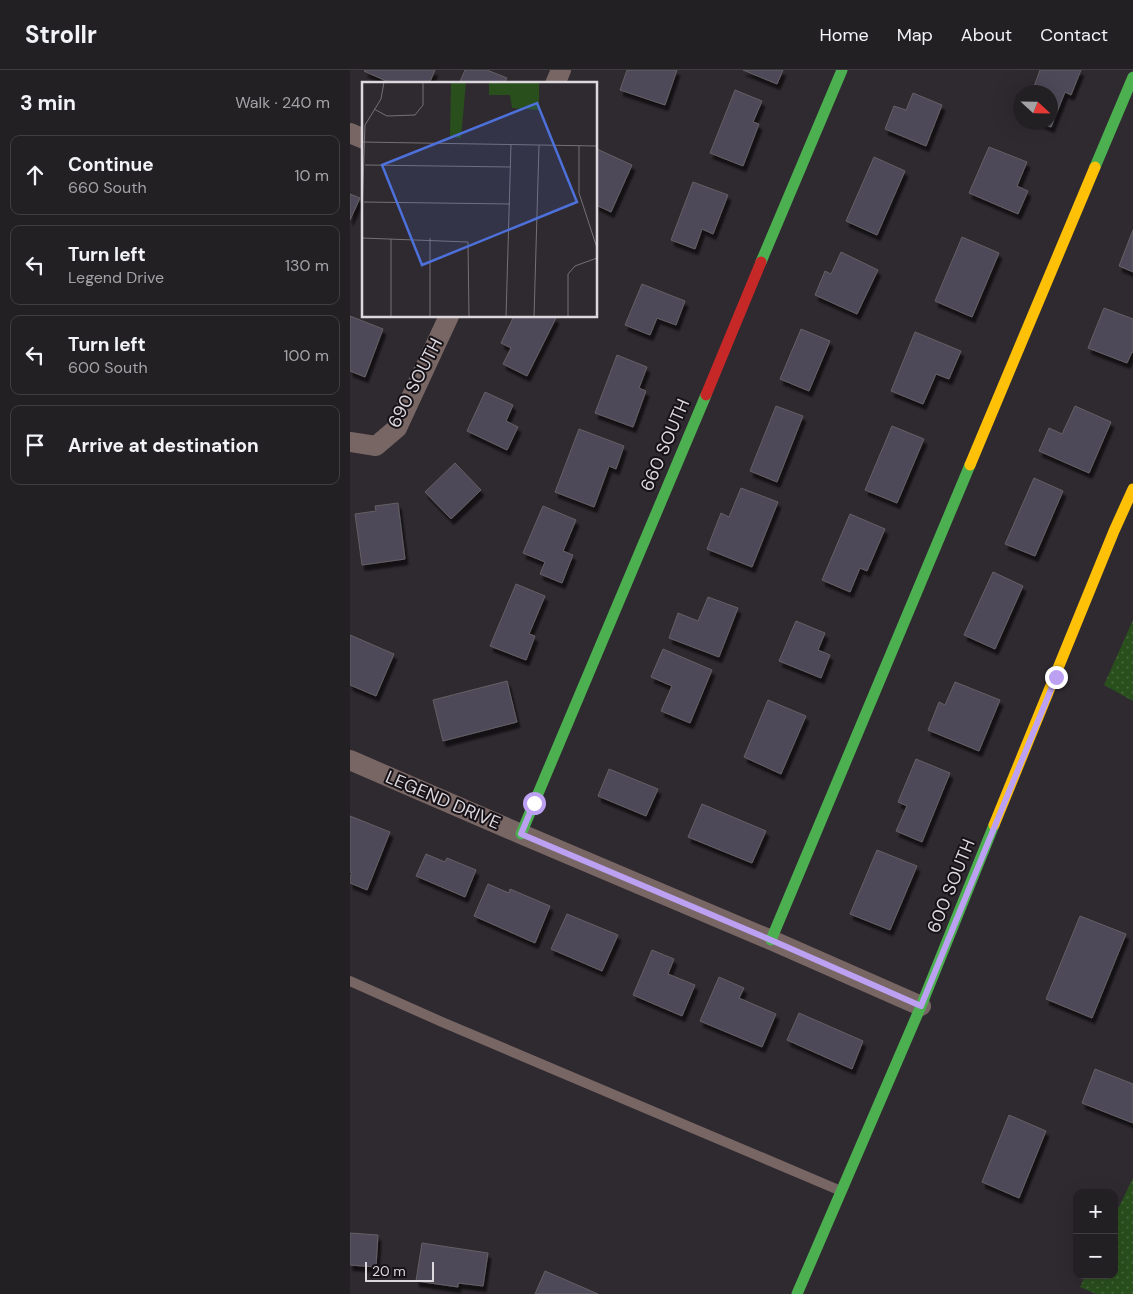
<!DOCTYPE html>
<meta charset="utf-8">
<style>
:root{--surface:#232024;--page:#2f2d31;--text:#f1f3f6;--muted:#a3a3a6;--line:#403e41}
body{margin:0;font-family:"DM Sans",sans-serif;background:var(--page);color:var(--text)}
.controls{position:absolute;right:15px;bottom:15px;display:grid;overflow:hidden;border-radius:10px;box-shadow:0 5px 20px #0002}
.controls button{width:45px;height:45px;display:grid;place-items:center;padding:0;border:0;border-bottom:1px solid var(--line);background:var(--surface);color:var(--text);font:25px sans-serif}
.compass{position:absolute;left:663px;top:15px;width:45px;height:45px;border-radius:50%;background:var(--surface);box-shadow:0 5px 20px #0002;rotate:112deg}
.scale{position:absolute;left:15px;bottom:12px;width:69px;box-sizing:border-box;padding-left:5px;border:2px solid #ddd8de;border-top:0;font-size:14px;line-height:18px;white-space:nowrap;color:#ddd8de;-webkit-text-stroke:4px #161217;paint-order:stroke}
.stop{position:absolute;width:15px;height:15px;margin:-11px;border:4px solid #bca0f2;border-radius:50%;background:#fff}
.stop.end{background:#bca0f2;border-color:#fff;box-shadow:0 1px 5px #0008}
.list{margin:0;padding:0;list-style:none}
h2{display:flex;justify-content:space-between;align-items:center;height:65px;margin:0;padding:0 20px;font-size:21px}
h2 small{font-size:16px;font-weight:400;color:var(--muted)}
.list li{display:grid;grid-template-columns:32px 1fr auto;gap:15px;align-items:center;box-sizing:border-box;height:80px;margin:0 10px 10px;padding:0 10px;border:1px solid var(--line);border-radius:10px}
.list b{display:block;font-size:19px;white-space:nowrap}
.list p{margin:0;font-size:16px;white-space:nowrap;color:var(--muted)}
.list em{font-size:16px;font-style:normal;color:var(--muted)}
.icon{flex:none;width:28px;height:28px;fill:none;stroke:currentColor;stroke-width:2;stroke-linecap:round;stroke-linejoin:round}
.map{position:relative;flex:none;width:783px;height:1224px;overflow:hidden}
header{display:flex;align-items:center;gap:30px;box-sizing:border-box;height:70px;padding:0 25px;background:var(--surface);border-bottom:1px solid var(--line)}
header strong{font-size:24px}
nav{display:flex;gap:28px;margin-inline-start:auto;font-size:18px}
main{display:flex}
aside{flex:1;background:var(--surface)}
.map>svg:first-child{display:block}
.grass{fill:url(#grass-dots)}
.building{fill:#4e4858;stroke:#636065;filter:url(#shadow)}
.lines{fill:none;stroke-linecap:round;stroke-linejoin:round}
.lane{stroke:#786664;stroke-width:10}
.street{stroke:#786664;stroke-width:20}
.fast{stroke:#4caf50;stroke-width:11}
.slow{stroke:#ffc107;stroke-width:11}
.jam{stroke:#c62828;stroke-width:11}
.route{stroke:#bca0f2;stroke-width:6}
.labels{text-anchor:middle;stroke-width:4;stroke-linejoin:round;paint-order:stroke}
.street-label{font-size:18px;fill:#ddd8de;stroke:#161217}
.inset-road{fill:none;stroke:#757076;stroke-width:1}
.view{fill:#4d70da;fill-opacity:0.15;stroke:#4d70da;stroke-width:2.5}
.inset-edge{fill:none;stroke:#ddd8de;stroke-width:2.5}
</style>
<header>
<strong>Strollr</strong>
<nav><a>Home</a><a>Map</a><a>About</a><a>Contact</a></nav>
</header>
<main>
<aside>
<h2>3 min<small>Walk · 240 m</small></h2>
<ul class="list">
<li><svg class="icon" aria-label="ahead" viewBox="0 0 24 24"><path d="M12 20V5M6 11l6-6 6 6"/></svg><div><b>Continue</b><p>660 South</p></div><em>10 m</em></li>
<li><svg class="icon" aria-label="left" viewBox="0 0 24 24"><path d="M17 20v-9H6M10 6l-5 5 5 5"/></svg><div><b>Turn left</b><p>Legend Drive</p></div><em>130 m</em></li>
<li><svg class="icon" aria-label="left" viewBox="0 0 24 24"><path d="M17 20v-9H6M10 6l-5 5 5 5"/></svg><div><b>Turn left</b><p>600 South</p></div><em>100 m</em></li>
<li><svg class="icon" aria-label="arrive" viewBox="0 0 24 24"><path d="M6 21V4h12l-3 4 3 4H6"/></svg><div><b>Arrive at destination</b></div></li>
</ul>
</aside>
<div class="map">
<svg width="783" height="1224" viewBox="0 0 783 1224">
<defs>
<pattern id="grass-dots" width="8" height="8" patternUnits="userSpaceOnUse" patternTransform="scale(1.25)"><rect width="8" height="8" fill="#294f1d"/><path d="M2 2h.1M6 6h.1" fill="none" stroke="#48683d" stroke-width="1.8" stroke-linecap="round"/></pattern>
<filter id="shadow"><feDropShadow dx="3" dy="5.5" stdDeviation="1" flood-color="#0009"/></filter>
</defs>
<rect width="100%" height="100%" fill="#2f2a30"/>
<g class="grass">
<polygon points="783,550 783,631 754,615"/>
<polygon points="783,1108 783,1224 746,1224 730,1217 736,1205 764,1205 764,1147"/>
</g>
<g class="building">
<polygon points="15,0 85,0 79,14 43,14 14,1"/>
<polygon points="115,0 137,0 157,8 154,14 109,14"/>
<polygon points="277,0 327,0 315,35 270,20"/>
<polygon points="393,0 433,0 427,14"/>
<polygon points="690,0 731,0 721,25 715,22 701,57 689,52 700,52 700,22 682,22"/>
<polygon points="385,20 412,31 403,52 409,54 393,96 360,83"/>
<polygon points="563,23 592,35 576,76 535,59 544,36 556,40"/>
<polygon points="639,77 677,92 667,116 678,121 668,144 619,123"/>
<polygon points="247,79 282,95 261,142 246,135"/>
<polygon points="524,87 555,101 527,165 496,151"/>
<polygon points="343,112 378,125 363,164 352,159 345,179 321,170"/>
<polygon points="0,124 10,128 0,150"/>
<polygon points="783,160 783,202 769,196"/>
<polygon points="612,167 649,183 622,247 585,231"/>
<polygon points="491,182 528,200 507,244 465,225 475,201 481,204"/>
<polygon points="292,214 335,231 326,255 307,248 300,265 275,255"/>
<polygon points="754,238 783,249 783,283 782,282 777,293 738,278"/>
<polygon points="0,246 33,259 15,307 0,301"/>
<polygon points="164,246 202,246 206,248 177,306 153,294 161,278 151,273"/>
<polygon points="451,259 480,271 459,321 430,309"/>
<polygon points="565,262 611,281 599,309 586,304 573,334 541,321"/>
<polygon points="267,285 297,297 289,318 296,321 283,357 245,343"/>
<polygon points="135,322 163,335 156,351 168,357 157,380 117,361"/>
<polygon points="426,336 453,346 427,412 400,401"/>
<polygon points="725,336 761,352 739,403 689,381 699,358 712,364"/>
<polygon points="542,356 574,369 547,433 515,420"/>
<polygon points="229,359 274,376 266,399 259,396 244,437 205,422"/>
<polygon points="105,393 131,420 101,449 75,422"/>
<polygon points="684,408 713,421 685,486 655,474"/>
<polygon points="391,418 428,432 402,497 357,479 371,443 379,447"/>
<polygon points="48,433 55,489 12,495 5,444 26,441 25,436"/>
<polygon points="193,436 226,450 213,481 223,485 212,513 190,504 195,492 173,483"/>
<polygon points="500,444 535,459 517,501 510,498 500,522 472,510"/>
<polygon points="643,502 673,516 645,579 614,565"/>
<polygon points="166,514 195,526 179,564 185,566 176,590 140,576"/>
<polygon points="358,527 388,538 369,587 319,568 328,543 348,551"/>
<polygon points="446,551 475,563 468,580 480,585 471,608 429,591"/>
<polygon points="0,565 44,584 26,626 0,615"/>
<polygon points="313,579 362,600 340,653 311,641 322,616 301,607"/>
<polygon points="157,611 167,652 93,671 83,630"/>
<polygon points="605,612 650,630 629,681 578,660 589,632 595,635"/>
<polygon points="418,630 456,646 431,704 394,687"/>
<polygon points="566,689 600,703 572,772 546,761 557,736 548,732"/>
<polygon points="259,699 308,719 296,746 248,726"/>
<polygon points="352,734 416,761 402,793 338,767"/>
<polygon points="0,746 40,762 17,820 0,813 0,807 2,803 0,802"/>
<polygon points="527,780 567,796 540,860 500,844"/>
<polygon points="76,784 95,792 97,788 126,800 115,827 66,806"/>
<polygon points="138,814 159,823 160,819 200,836 185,873 124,846"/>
<polygon points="217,844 268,865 252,901 201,879"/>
<polygon points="730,846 776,864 742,948 696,929"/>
<polygon points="302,880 324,889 318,904 345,915 332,946 283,925"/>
<polygon points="369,907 394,918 389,928 426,944 412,977 350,951"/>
<polygon points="449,943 513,971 502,999 437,970"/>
<polygon points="745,999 783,1014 783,1053 732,1033"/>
<polygon points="659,1045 696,1061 669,1128 632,1112"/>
<polygon points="0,1163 28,1165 26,1197 0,1195"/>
<polygon points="72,1173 138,1183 133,1216 108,1213 108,1217 66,1211"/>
<polygon points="195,1201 248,1224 185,1224"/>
</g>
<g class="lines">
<polyline class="lane" points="0,911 92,952 491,1121"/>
<g class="street">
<polyline points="205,14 211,0"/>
<polyline points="0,63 14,69"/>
<polyline points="0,372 26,376 47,358 99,246"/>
<polyline points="0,690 171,764 421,870 571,936"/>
</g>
<g class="fast">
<polyline points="745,97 783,7"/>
<polyline points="411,192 492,0"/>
<polyline points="171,764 356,325"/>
<polyline points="421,870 620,395"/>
<polyline points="447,1224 571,936 644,755"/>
</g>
<g class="slow">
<polyline points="620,395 745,97"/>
<polyline points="644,755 764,461 783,419"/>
</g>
<polyline class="jam" points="356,325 411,192"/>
</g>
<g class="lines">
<polyline class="route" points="184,733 171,764 421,870 571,936 706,607"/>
</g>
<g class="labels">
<g class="street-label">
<text transform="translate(65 313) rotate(-63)" y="6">690 SOUTH</text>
<text transform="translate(315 375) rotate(-67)" y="6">660 SOUTH</text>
<text transform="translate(93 730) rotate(23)" y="6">LEGEND DRIVE</text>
<text transform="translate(601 816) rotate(-68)" y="6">600 SOUTH</text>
</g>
</g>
<g transform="translate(12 12)">
<rect width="235" height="235" fill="#2f2a30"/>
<path d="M 89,0 L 104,0 L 99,56 L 88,55 ZM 127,0 L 177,0 L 177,28 L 150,26 L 148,13 L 127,13 Z" fill="#294f1d"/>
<path class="inset-road" d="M 12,27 L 25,34 L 53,33 L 61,23 L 61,0M 0,60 L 235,64M 217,64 L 217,111 L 235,166M 3,83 L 149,85M 2,120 L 148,122M 0,132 L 3,43 L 19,17 L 22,0M 0,156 L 106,160 L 107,235M 29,157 L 29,235M 68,235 L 68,156M 144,235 L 149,62M 172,235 L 177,63M 206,235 L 206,192 L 213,184 L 235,176"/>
<path class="view" d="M 175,21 L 215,120 L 60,183 L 20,83 Z"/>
<rect width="235" height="235" class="inset-edge"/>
</g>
</svg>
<div class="controls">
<button>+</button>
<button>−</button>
</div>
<svg class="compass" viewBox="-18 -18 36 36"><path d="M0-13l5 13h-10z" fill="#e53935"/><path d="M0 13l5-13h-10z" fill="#a3a3a6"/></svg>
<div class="scale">20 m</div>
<div class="stop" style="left:184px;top:733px"></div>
<div class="stop end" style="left:706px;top:607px"></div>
</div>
</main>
